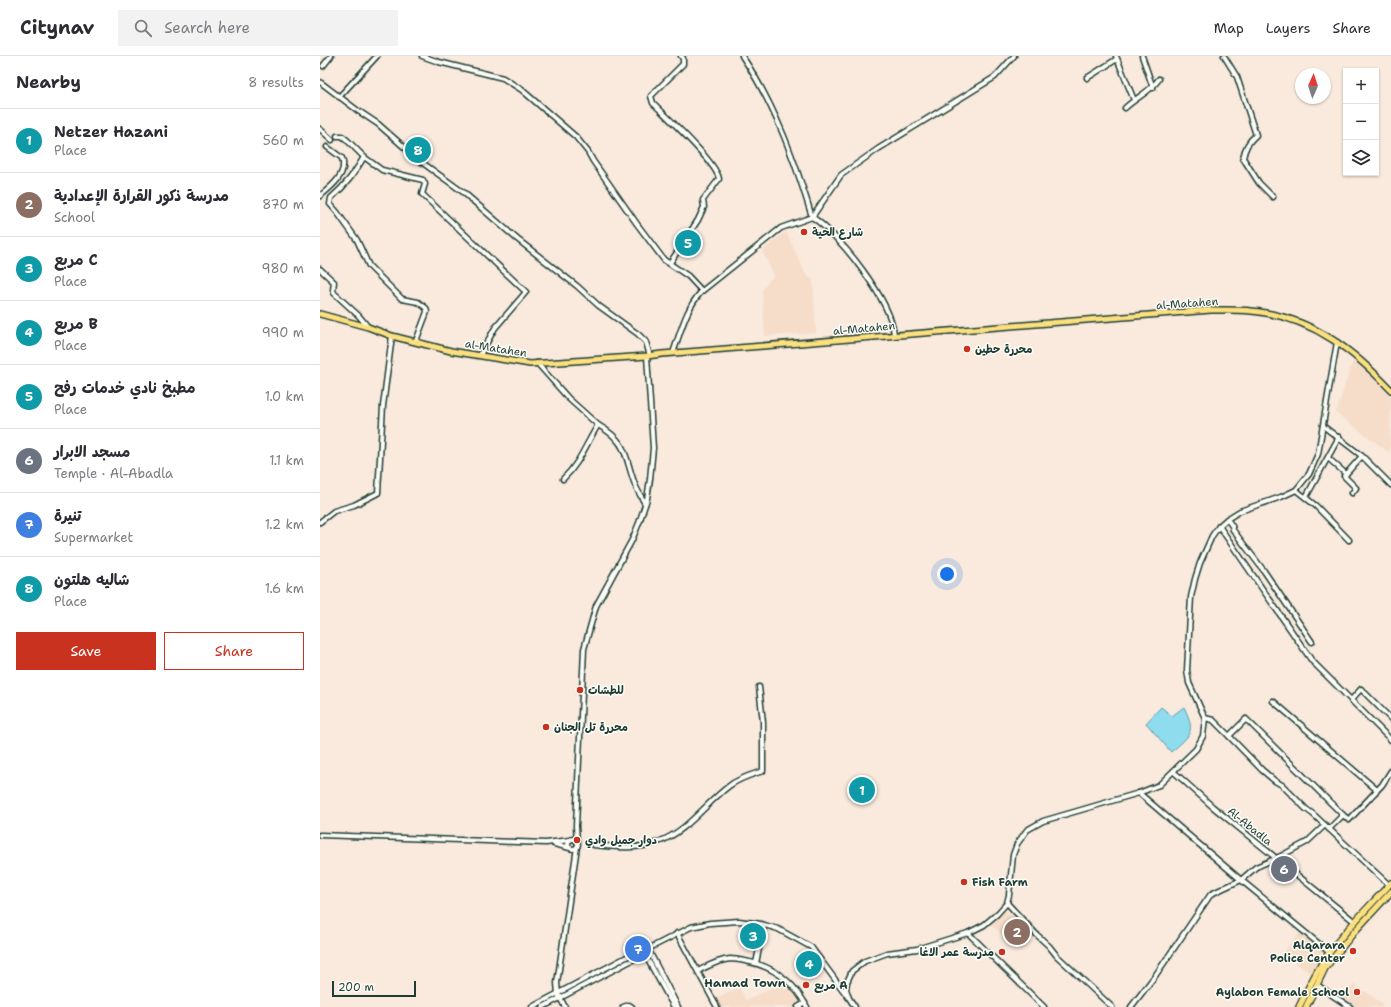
<!DOCTYPE html>
<meta charset="utf-8">
<style>
:root{--surface:#fff;--page:#f2f2f3;--text:#2b2b33;--muted:#7c7c81;--line:#e1e1e2;--accent:#c8321e}
body{margin:0;font-family:"Shantell Sans","Playpen Sans Arabic",sans-serif;background:var(--page);color:var(--text)}
.controls{position:absolute;right:12px;top:12px;display:grid;overflow:hidden;border-radius:0px;box-shadow:0 1px 3px #0004}
.controls button{width:36px;height:36px;display:grid;place-items:center;padding:0;border:0;border-bottom:1px solid var(--line);background:var(--surface);color:var(--text);font:20px sans-serif}
.compass{position:absolute;left:975px;top:12px;width:36px;height:36px;border-radius:50%;background:var(--surface);box-shadow:0 1px 3px #0004;rotate:3deg}
.scale{position:absolute;left:12px;bottom:10px;width:84px;box-sizing:border-box;padding-left:4px;border:2px solid #1f3d34;border-top:0;font-size:11px;line-height:14px;white-space:nowrap;color:#1f3d34;-webkit-text-stroke:3px #fdfcf7;paint-order:stroke}
.you{position:absolute;left:627px;top:518px;width:14px;height:14px;margin:-10px;border:3px solid #fff;border-radius:50%;background:#1a73e8;box-shadow:0 0 0 6px #1a73e833}
.badge{display:grid;place-items:center;width:26px;height:26px;border-radius:50%;background:var(--accent);color:#fff;font-size:13px;font-weight:700}
.pin{position:absolute;translate:-50% -50%;border:2px solid #fff;box-shadow:0 1px 4px #0006}
.list{margin:0;padding:0;list-style:none}
h2{display:flex;justify-content:space-between;align-items:center;height:52px;margin:0;padding:0 16px;font-size:17px}
h2 small{font-size:13px;font-weight:400;color:var(--muted)}
.list li{display:grid;grid-template-columns:26px 1fr auto;gap:12px;align-items:center;box-sizing:border-box;height:64px;padding:0 16px;border-top:1px solid var(--line)}
.list b{display:block;font-size:15px;white-space:nowrap}
.list p{margin:0;font-size:13px;white-space:nowrap;color:var(--muted)}
.list em{font-size:13px;font-style:normal;color:var(--muted)}
.actions{display:flex;gap:8px;padding:12px 16px}
.actions a{flex:1;padding:9px 0;border:1px solid var(--accent);border-radius:0px;text-align:center;font-size:14px;color:var(--accent)}
.actions .main{background:var(--accent);color:#fff}
.icon{flex:none;width:22px;height:22px;fill:none;stroke:currentColor;stroke-width:2;stroke-linecap:round;stroke-linejoin:round}
.map{position:relative;flex:none;width:1071px;height:951px;overflow:hidden}
header{display:flex;align-items:center;gap:24px;box-sizing:border-box;height:56px;padding:0 20px;background:var(--surface);border-bottom:1px solid var(--line)}
header strong{font-size:19px}
nav{display:flex;gap:22px;margin-inline-start:auto;font-size:14px}
.search{width:280px;height:36px;background:var(--page);display:flex;align-items:center;gap:10px;box-sizing:border-box;padding:0 14px;border-radius:0px;color:var(--muted);font-size:15px}
main{display:flex}
aside{flex:1;background:var(--surface)}
.map>svg:first-child{display:block}
.built{fill:#f6ddca}
.water{fill:#8fdcef;stroke:#629ca4}
.lines{fill:none;stroke-linecap:round;stroke-linejoin:round}
.minor-casing{stroke:#1f3d34;stroke-width:7}
.major-casing{stroke:#1f3d34;stroke-width:8}
.highway-casing{stroke:#1f3d34;stroke-width:8}
.minor{stroke:#fdfcf7;stroke-width:4}
.major{stroke:#fce080;stroke-width:5}
.highway{stroke:#fce080;stroke-width:5.5}
.poi-dot{fill:#c8321e;stroke:#fdfcf7;stroke-width:1.5}
.labels{text-anchor:middle;stroke-width:3;stroke-linejoin:round;paint-order:stroke}
.poi-label{font-size:11px;font-weight:bold;fill:#1f3d34;stroke:#fdfcf7;text-anchor:start}
.street-label{font-size:11px;fill:#1f3d34;stroke:#fdfcf7}
.neighbourhood-label{font-size:12px;font-weight:bold;fill:#1f3d34;stroke:#fdfcf7}
</style>
<header>
<strong>Citynav</strong>
<div class="search"><svg class="icon" aria-label="search" viewBox="0 0 24 24"><circle cx="10" cy="10" r="6"/><path d="M15 15l6 6"/></svg>Search here</div>
<nav><a>Map</a><a>Layers</a><a>Share</a></nav>
</header>
<main>
<aside>
<h2>Nearby<small>8 results</small></h2>
<ul class="list">
<li><span class="badge" style="background:#0f9aa8">1</span><div><b>Netzer Hazani</b><p>Place</p></div><em>560 m</em></li>
<li><span class="badge" style="background:#8d6e63">2</span><div><b>مدرسة ذكور القرارة الإعدادية</b><p>School</p></div><em>870 m</em></li>
<li><span class="badge" style="background:#0f9aa8">3</span><div><b>مربع C</b><p>Place</p></div><em>980 m</em></li>
<li><span class="badge" style="background:#0f9aa8">4</span><div><b>مربع B</b><p>Place</p></div><em>990 m</em></li>
<li><span class="badge" style="background:#0f9aa8">5</span><div><b>مطبخ نادي خدمات رفح</b><p>Place</p></div><em>1.0 km</em></li>
<li><span class="badge" style="background:#6b7280">6</span><div><b>مسجد الابرار</b><p>Temple · Al-Abadla</p></div><em>1.1 km</em></li>
<li><span class="badge" style="background:#3f7fe0">7</span><div><b>تنيرة</b><p>Supermarket</p></div><em>1.2 km</em></li>
<li><span class="badge" style="background:#0f9aa8">8</span><div><b>شاليه هلتون</b><p>Place</p></div><em>1.6 km</em></li>
</ul>
<div class="actions"><a class="main">Save</a><a>Share</a></div>
</aside>
<div class="map">
<svg width="1071" height="951" viewBox="0 0 1071 951">
<rect width="100%" height="100%" fill="#f9eadd"/>
<filter id="ink" filterUnits="userSpaceOnUse"><feTurbulence type="fractalNoise" baseFrequency=".025" numOctaves="2"/><feDisplacementMap in="SourceGraphic" scale="8" xChannelSelector="R" yChannelSelector="G"/><feConvolveMatrix kernelMatrix="1 2 1 2 8 2 1 2 1" color-interpolation-filters="sRGB"/></filter>
<g filter="url(#ink)">
<g class="built">
<polygon points="466,175 485,217 493,225 496,277 445,280 442,234 454,219 442,195"/>
<polygon points="1034,302 1071,341 1070,397 1016,357"/>
<polygon points="684,854 712,876 712,880 701,894 671,869"/>
<polygon points="981,875 1006,895 991,919 964,896"/>
<polygon points="465,925 481,943 481,947 474,951 400,951 396,942 419,931 426,944"/>
<polygon points="1034,928 1063,948 1061,951 1032,951 1022,944"/>
</g>
<path class="water" d="M 841,651 L 852,660 L 864,651 C 876,676 871,679 851,696 L 826,667 Z"/>
<g class="lines">
<defs>
<g id="minor">
<polyline points="102,0 119,6 183,22 202,34 256,81 268,96 273,105 317,168 344,204 368,220 382,235"/>
<path d="M 422,0 C 455,49 475,105 492,161 C 520,179 572,246 574,279"/>
<polyline points="796,0 814,44"/>
<polyline points="822,0 833,32"/>
<path d="M 904,0 L 917,21 L 936,79 C 928,86 925,92 923,102 L 939,127 L 953,141"/>
<polyline points="3,10 11,0"/>
<polyline points="767,22 797,3"/>
<polyline points="0,26 37,54 58,68 100,105 143,136 197,183 257,230 279,250 318,278 326,286 330,300"/>
<polyline points="19,41 57,0"/>
<path d="M 805,52 C 817,41 830,36 839,23"/>
<polyline points="0,73 12,84"/>
<polyline points="17,80 22,80 27,84 44,101 62,114 103,124 105,128 102,138 206,236 175,272 160,299"/>
<path d="M 44,101 C 34,118 26,129 11,142 L 10,148 L 17,156 L 37,184 L 49,210 L 82,243 L 98,246 L 106,252 L 107,256 L 96,285"/>
<path d="M 0,140 C 11,131 28,118 22,102 L 7,91"/>
<path d="M 350,207 L 378,164 L 384,151 L 383,144 L 399,123 C 397,107 347,61 333,47 L 331,40 L 363,8 L 363,2 L 361,0"/>
<polyline points="0,213 14,226 13,234 14,237 39,260 48,271"/>
<path d="M 353,297 C 361,275 366,252 382,235 L 461,172 L 492,161 L 521,119 L 558,93 L 675,21 L 694,0"/>
<path d="M 217,307 L 249,343 L 278,369 C 266,388 260,407 243,423"/>
<path d="M 278,369 C 310,387 304,402 316,431 C 319,437 322,442 325,448"/>
<polyline points="1003,370 1042,400 1071,429"/>
<polyline points="1008,402 1026,418 1024,420 1036,432 1032,437"/>
<polyline points="1026,418 1042,400"/>
<polyline points="976,434 996,450 1029,484"/>
<polyline points="986,441 1019,381"/>
<polyline points="907,463 912,470 913,474 944,515 992,586"/>
<polyline points="0,466 14,455 34,449 58,437 63,350 72,280"/>
<polyline points="899,470 992,605 1071,684"/>
<polyline points="1031,644 1041,633 1071,663"/>
<polyline points="953,645 1057,734"/>
<polyline points="885,662 893,664 909,680"/>
<polyline points="854,716 893,751 1035,866"/>
<polyline points="819,737 921,824 1009,896"/>
<polyline points="1023,759 926,663 909,680 942,714 955,725 962,729 986,753 993,758 1069,829"/>
<polyline points="1009,773 1023,759 1029,764 1062,729 1071,715"/>
<polyline points="0,779 226,787 250,784"/>
<circle cx="253" cy="788" r="5"/>
<polyline points="257,786 256,770 264,593 276,550 312,484 319,467 327,443 330,423 333,392 327,300"/>
<polyline points="234,788 250,792"/>
<path d="M 274,789 C 295,791 317,794 338,786 C 367,776 385,748 409,730 C 419,722 431,719 443,715 L 443,666 L 439,631"/>
<polyline points="687,847 716,878 729,890 737,900 792,951"/>
<polyline points="357,877 397,951"/>
<polyline points="648,877 724,951"/>
<polyline points="328,893 358,951"/>
<polyline points="323,895 354,951"/>
<polyline points="436,907 444,869"/>
<path d="M 378,915 C 388,910 398,904 410,903 C 415,903 420,904 425,905 C 454,910 474,926 487,951"/>
<polyline points="997,929 1030,951"/>
<polyline points="212,951 316,896 328,893 371,871 390,867 419,865 441,868 458,873 491,891 528,941"/>
<polyline points="223,951 320,900 323,895"/>
<polyline points="245,951 238,938 237,927 257,791"/>
<polyline points="303,951 309,949 312,951"/>
<polyline points="478,951 485,947"/>
<polyline points="535,951 529,942 526,933 527,926 532,915 545,905 567,897 597,893 648,877 664,869 677,858 687,847 689,839 693,799 697,788 707,774 723,765 819,737 839,729 876,693 883,680 885,662 869,627 867,614 871,541 875,523 880,507 892,480 899,470 907,463 920,455 961,441 976,434 989,418 998,398 1017,286"/>
<polyline points="811,951 835,920 891,838 921,824 936,811 957,802 987,786 1005,769"/>
</g>
<path id="major" d="M 0,258 L 48,271 L 72,280 L 131,295 L 210,308 L 327,300 L 342,298 L 891,254 C 908,254 924,253 940,256 C 995,264 1034,295 1071,334"/>
<g id="highway">
<path d="M 979,951 C 988,933 997,913 1009,897 C 1027,872 1050,850 1071,827"/>
<polyline points="986,951 1005,912 1035,875 1071,836"/>
</g>
</defs>
<use href="#minor" class="minor-casing"/>
<use href="#major" class="major-casing"/>
<use href="#highway" class="highway-casing"/>
<use href="#minor" class="minor"/>
<use href="#major" class="major"/>
<use href="#highway" class="highway"/>
</g>
</g>
<g class="poi-dot">
<circle cx="484" cy="176" r="4"/>
<circle cx="647" cy="293" r="4"/>
<circle cx="260" cy="634" r="4"/>
<circle cx="226" cy="671" r="4"/>
<circle cx="257" cy="784" r="4"/>
<circle cx="644" cy="826" r="4"/>
<circle cx="1033" cy="895" r="4"/>
<circle cx="682" cy="896" r="4"/>
<circle cx="486" cy="929" r="4"/>
<circle cx="1037" cy="936" r="4"/>
</g>
<g class="labels">
<g class="poi-label">
<text x="492" y="180">شارع الحية</text>
<text x="655" y="297">محررة حطين</text>
<text x="268" y="638">للطشات</text>
<text x="234" y="675">محررة تل الجنان</text>
<text x="265" y="788">دوار جميل وادي</text>
<text x="652" y="830">Fish Farm</text>
<text x="1025" y="893" text-anchor="end">Alqarara<tspan x="1025" dy="13">Police Center</tspan></text>
<text x="674" y="900" text-anchor="end">مدرسة عمر الاغا</text>
<text x="494" y="933">مربع A</text>
<text x="1029" y="940" text-anchor="end">Aylabon Female School</text>
</g>
<g class="street-label">
<text transform="translate(867 247) rotate(-4)" y="4">al-Matahen</text>
<text transform="translate(544 272) rotate(-5)" y="4">al-Matahen</text>
<text transform="translate(176 292) rotate(9)" y="4">al-Matahen</text>
<text transform="translate(930 770) rotate(39)" y="4">Al-Abadla</text>
</g>
<g class="neighbourhood-label">
<text x="425" y="931">Hamad Town</text>
</g>
</g>
</svg>
<div class="controls">
<button>+</button>
<button>−</button>
<button><svg class="icon" aria-label="layers" viewBox="0 0 24 24"><path d="M12 4l9 5-9 5-9-5zM3 14l9 5 9-5"/></svg></button>
</div>
<svg class="compass" viewBox="-18 -18 36 36"><path d="M0-13l5 13h-10z" fill="#e53935"/><path d="M0 13l5-13h-10z" fill="#7c7c81"/></svg>
<div class="scale">200 m</div>
<div class="you"></div>
<div class="pin badge" style="left:542px;top:734px;background:#0f9aa8">1</div>
<div class="pin badge" style="left:697px;top:876px;background:#8d6e63">2</div>
<div class="pin badge" style="left:433px;top:880px;background:#0f9aa8">3</div>
<div class="pin badge" style="left:489px;top:908px;background:#0f9aa8">4</div>
<div class="pin badge" style="left:368px;top:187px;background:#0f9aa8">5</div>
<div class="pin badge" style="left:964px;top:813px;background:#6b7280">6</div>
<div class="pin badge" style="left:318px;top:893px;background:#3f7fe0">7</div>
<div class="pin badge" style="left:98px;top:94px;background:#0f9aa8">8</div>
</div>
</main>
